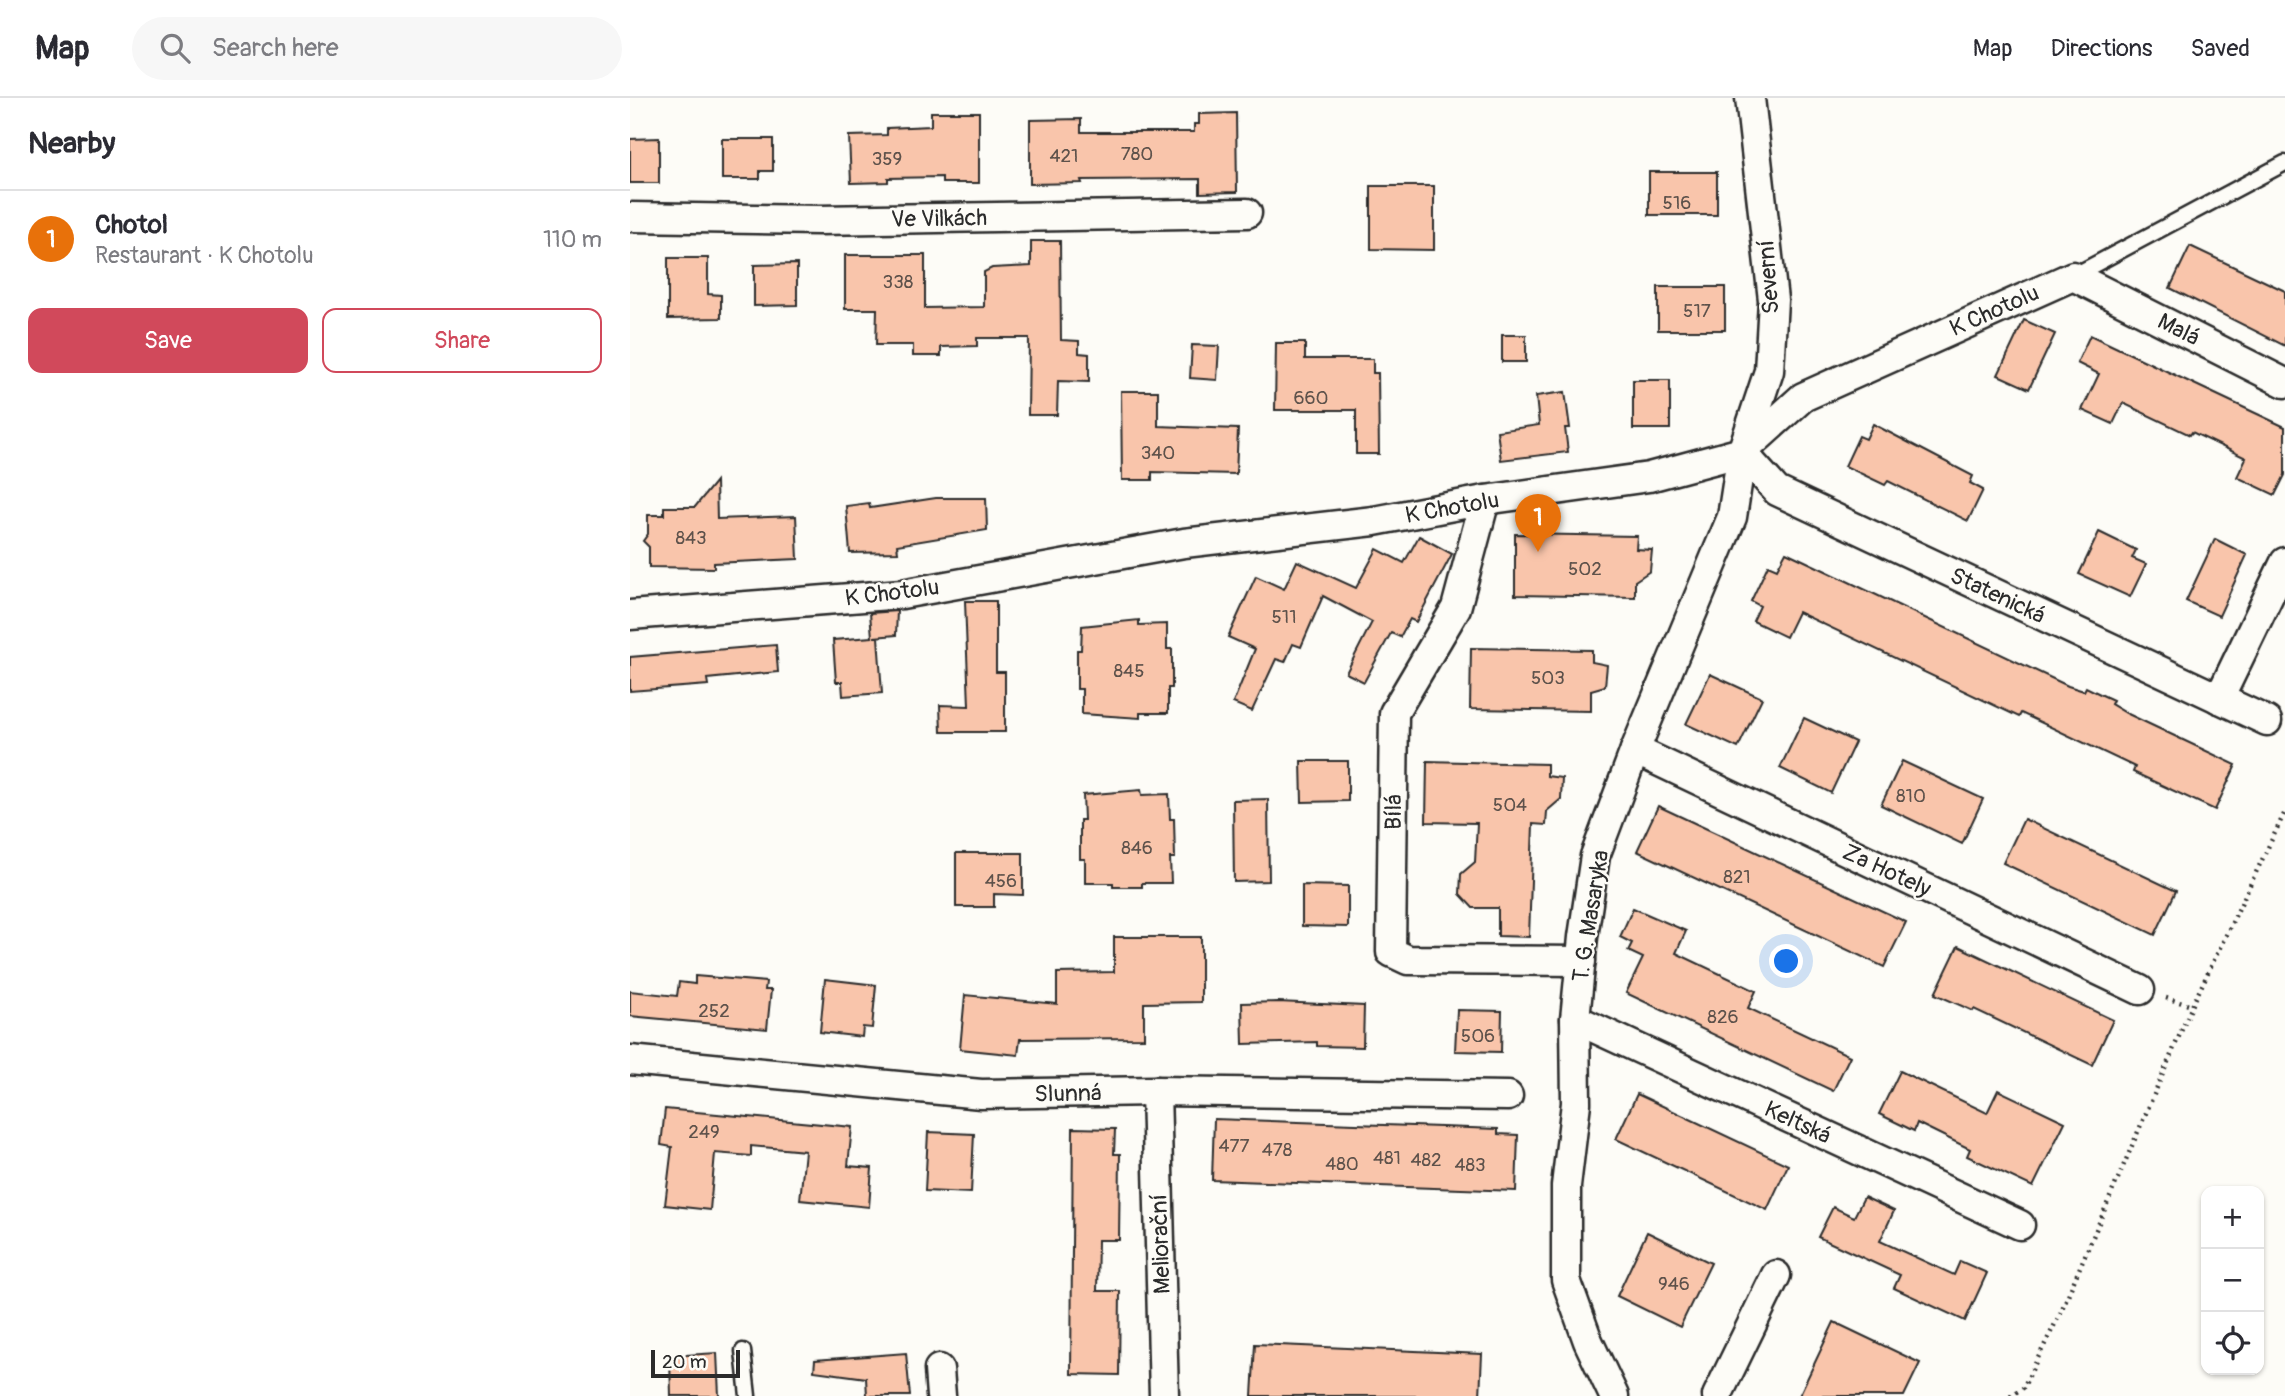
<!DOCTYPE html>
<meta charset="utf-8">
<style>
:root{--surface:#fff;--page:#f7f7f7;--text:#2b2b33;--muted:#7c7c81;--line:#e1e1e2;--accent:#d1495b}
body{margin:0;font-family:Pangolin,sans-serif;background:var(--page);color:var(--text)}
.controls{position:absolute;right:21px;bottom:21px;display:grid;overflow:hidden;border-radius:14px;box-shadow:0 2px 5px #0004}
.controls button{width:63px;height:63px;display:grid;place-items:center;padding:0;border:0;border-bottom:2px solid var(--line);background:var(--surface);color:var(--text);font:35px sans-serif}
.scale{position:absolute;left:21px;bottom:18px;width:89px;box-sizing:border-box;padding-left:7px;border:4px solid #2b2b2b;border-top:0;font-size:19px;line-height:24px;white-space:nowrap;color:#2b2b2b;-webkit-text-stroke:5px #fdfcf7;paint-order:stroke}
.you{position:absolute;left:1157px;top:864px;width:24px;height:24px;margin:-18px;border:5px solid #fff;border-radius:50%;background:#1a73e8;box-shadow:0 0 0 10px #1a73e833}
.badge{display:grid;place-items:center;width:46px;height:46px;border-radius:50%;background:var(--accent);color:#fff;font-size:23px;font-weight:700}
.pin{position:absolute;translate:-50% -58px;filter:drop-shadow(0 2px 4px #0008)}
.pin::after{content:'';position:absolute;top:37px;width:24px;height:21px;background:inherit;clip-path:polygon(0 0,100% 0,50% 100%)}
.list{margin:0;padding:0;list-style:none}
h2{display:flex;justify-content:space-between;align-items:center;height:91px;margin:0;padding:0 28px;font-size:30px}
h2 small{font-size:23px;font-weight:400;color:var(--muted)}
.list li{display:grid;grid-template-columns:46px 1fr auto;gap:21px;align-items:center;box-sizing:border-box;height:98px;padding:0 28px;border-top:2px solid var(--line)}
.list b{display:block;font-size:26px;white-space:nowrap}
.list p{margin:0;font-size:23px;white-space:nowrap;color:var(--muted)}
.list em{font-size:23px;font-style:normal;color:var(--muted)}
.actions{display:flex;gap:14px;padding:21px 28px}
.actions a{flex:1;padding:16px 0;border:2px solid var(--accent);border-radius:14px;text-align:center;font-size:24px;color:var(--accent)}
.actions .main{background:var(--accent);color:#fff}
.icon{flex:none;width:38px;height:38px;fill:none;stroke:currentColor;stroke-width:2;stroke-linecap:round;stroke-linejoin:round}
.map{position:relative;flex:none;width:1655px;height:1298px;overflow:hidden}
header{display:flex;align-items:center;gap:42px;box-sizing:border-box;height:98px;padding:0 35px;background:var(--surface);border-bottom:2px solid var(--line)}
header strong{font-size:33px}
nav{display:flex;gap:38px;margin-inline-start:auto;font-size:24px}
.search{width:490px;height:63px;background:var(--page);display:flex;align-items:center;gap:18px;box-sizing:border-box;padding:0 24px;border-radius:38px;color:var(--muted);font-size:26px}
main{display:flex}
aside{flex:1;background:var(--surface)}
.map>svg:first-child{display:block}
.building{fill:#f9c5ab;stroke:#2b2b2b;stroke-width:2}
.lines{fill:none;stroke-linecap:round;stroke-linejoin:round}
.lane-casing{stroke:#2b2b2b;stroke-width:19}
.street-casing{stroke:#2b2b2b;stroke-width:33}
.path{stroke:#2b2b2b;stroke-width:4.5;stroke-dasharray:2 5;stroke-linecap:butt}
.lane{stroke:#fdfcf7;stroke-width:14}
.street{stroke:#fdfcf7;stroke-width:28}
.labels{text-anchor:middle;stroke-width:5;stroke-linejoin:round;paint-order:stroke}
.number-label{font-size:19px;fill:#5e524b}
.street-label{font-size:23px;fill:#2b2b2b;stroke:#fdfcf7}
</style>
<header>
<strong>Map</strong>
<div class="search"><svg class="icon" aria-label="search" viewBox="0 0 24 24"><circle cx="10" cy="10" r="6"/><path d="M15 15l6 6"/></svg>Search here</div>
<nav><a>Map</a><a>Directions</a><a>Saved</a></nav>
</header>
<main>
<aside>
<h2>Nearby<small></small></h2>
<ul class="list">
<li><span class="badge" style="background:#e8710a">1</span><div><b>Chotol</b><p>Restaurant · K Chotolu</p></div><em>110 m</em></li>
</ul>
<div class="actions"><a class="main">Save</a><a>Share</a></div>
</aside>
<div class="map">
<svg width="1655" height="1298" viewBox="0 0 1655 1298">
<rect width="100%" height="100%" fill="#fdfcf7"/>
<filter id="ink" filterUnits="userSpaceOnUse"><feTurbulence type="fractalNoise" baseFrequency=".0143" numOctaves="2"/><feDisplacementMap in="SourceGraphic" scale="14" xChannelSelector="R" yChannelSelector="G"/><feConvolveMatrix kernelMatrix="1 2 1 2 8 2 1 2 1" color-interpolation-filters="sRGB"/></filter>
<g filter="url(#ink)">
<g class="building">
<polygon points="301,14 349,14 349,85 312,85 312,79 258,80 258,84 221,85 219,38 257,37 257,30 301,28"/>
<polygon points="606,15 607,94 570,95 570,81 451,82 452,85 400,86 400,22 451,21 451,34 564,34 564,26 569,26 569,16"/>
<polygon points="29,40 29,85 0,85 0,41"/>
<polygon points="92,41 143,41 143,73 130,73 130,81 92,81"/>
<rect x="1019" y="74" width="68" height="43"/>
<polygon points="741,88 804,88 804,152 741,151"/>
<polygon points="401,143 430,143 431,242 449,243 449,255 459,256 459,284 428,283 427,317 398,317 399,240 347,240 347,248 311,249 311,258 283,258 283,247 246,247 247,211 215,211 215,157 295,157 295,210 354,209 354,174 362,170 401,168"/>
<polygon points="1560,148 1655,193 1655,248 1540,190"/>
<polygon points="38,160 78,160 78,196 91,197 91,220 38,221"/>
<polygon points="167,166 167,207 124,208 124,167"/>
<rect x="1028" y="189" width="67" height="43"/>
<polygon points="1394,222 1425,236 1399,291 1368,277"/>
<rect x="872" y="237" width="24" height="27"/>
<polygon points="1460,237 1655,329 1655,377 1645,397 1607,379 1616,360 1562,334 1560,337 1493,305 1483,326 1452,312 1469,276 1447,265"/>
<polygon points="646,245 675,245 675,261 743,261 743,275 748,275 749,356 726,356 726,312 645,312"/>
<polygon points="562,247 589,248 587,282 560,280"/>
<rect x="1003" y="282" width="37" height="49"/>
<polygon points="491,293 528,293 528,328 608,331 606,376 522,374 522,382 492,382"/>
<polygon points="935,294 940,330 935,330 938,354 871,362 867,333 909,327 906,298"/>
<polygon points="1243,326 1343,378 1340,385 1353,392 1338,423 1258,383 1255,387 1215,368 1229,338 1236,341"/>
<polygon points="86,383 87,421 166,418 168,461 84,465 84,470 19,469 19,449 13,443 18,436 18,417 34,417 34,409 65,409"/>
<polygon points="306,400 356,400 357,432 267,447 268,454 220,455 216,408 239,405 240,410"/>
<polygon points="1469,434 1506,452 1502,460 1516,466 1500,499 1449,476"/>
<polygon points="885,436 1007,438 1006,451 1022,452 1020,473 1005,483 1005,499 885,497"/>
<polygon points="789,438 822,456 786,524 780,521 770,539 761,535 734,584 716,575 742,524 693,498 671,549 663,546 655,564 646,561 622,613 603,605 625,551 598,539 626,478 654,491 667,463 726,490 747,451 774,465"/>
<polygon points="1585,441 1617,457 1589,518 1556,503"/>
<polygon points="1156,454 1438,588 1454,593 1456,589 1470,596 1483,602 1481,606 1496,615 1606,667 1585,712 1503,674 1505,669 1391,615 1389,619 1168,514 1156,539 1123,523 1130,508 1121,503 1138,467 1147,471"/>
<polygon points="335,503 366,503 366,574 375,574 375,634 311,634 310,607 339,608"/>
<polygon points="267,513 266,537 244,539 248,539 252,595 213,598 212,584 206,584 203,542 242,539 240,515"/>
<polygon points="509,522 509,527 537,526 537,551 542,551 542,590 538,590 538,615 510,615 510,620 452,616 452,591 447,591 447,552 451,552 452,528"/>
<polygon points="146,547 148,574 77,581 78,587 0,593 0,559"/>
<polygon points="841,550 962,552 962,564 977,567 975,588 961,592 961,613 840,611"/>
<polygon points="1080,576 1132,600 1108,650 1056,626"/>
<polygon points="1174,620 1225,644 1201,695 1150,670"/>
<polygon points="671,663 718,663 718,703 672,704"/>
<polygon points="797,663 917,666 917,678 932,680 931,701 917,713 916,727 903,726 899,839 868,838 868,810 843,810 830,796 831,776 845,764 847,725 796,724"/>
<polygon points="1272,663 1353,701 1332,746 1251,707"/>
<polygon points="511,692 512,697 539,696 540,721 544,721 545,760 540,760 541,785 512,785 512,789 483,789 483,785 455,785 455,761 450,761 450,722 454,722 453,697"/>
<polygon points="638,701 639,783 604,784 603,702"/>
<polygon points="1028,708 1276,824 1254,869 1007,753"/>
<polygon points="1394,721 1546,793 1525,837 1373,765"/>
<polygon points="326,755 393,755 393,797 364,796 364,809 326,809"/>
<polygon points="672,787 718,788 718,829 672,828"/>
<polygon points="1003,810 1056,833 1046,855 1126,893 1118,910 1220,958 1203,993 996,895 1013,860 998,853 1002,845 990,839"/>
<polygon points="484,839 571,839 571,904 514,905 514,940 390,941 388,957 330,951 335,897 427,906 427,875 484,874"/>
<polygon points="1328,848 1483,922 1462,967 1344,911 1343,913 1305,896"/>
<polygon points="65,878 136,884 135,892 141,892 137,931 0,918 0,893 47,898 49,884 65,886"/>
<polygon points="195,881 246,887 242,930 233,929 232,939 190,934"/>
<polygon points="648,904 734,908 733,949 687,948 687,944 613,946 612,905"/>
<polygon points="827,912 872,913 871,954 825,953"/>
<polygon points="1270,973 1357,1015 1368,992 1435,1024 1403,1089 1337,1058 1340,1051 1287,1025 1284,1033 1249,1016"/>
<polygon points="1007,996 1158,1067 1137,1112 986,1041"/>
<polygon points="35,1011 222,1029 218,1068 242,1070 239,1109 170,1102 175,1053 121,1048 121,1058 85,1055 80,1112 35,1107 42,1049 31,1047"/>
<polygon points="584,1021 868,1031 868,1036 888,1037 886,1093 582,1082"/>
<polygon points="443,1030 485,1031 484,1056 490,1056 489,1142 468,1142 467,1193 490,1193 489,1277 441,1276"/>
<polygon points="298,1034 344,1036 341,1095 295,1093"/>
<polygon points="1234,1099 1264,1113 1250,1143 1324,1177 1330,1163 1357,1175 1335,1223 1264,1190 1270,1177 1188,1139 1203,1109 1224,1119"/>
<polygon points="1017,1134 1081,1165 1050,1229 987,1198"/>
<polygon points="1204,1224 1290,1265 1274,1298 1169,1298"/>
<polygon points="625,1246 852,1256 850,1298 622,1298"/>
<polygon points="87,1255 89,1298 41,1298 40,1258"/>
<polygon points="276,1255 280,1298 237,1298 236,1280 184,1273 185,1262"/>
</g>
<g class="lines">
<defs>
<g id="lane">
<polyline points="1443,178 1655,65"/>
<polyline points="113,1253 118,1298"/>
</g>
<g id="street">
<polyline points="0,119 189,122 617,115"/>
<polyline points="1112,354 1147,393 1637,623"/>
<polyline points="855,402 826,510 764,615 761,854 778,862 951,863"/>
<polyline points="0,517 272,496 554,445 744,423 855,402 1019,379 1112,354 1173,299 1443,178 1655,285"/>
<polyline points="1589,601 1655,464"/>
<polyline points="1005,652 1510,892"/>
<polyline points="945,921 1390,1127"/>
<polyline points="0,962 351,996 526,993 878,998"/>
<polyline points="526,993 534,1298"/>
<polyline points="309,1271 311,1298"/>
<polyline points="984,1298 958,1243 936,1182 936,1088 946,1005 945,921 953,839 965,758 1005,652 1102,419 1112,354 1139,273 1143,202 1120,0"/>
<polyline points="1087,1298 1146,1177"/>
</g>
</defs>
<use href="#lane" class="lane-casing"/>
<use href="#street" class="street-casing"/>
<g class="path">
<polyline points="1536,900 1562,908"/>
<polyline points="1380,1298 1393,1290 1429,1218 1562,908 1655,714"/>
</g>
<use href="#lane" class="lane"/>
<use href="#street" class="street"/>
</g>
</g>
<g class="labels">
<g class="number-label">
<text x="507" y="62">780</text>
<text x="434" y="64">421</text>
<text x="257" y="67">359</text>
<text x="1047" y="111">516</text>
<text x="268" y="190">338</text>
<text x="1067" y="219">517</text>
<text x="681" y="306">660</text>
<text x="528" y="361">340</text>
<text x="61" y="446">843</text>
<text x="955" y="477">502</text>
<text x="654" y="525">511</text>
<text x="499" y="579">845</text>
<text x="918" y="586">503</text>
<text x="1281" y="704">810</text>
<text x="880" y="713">504</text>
<text x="507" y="756">846</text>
<text x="1107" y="785">821</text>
<text x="371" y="789">456</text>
<text x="84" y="919">252</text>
<text x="1093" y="925">826</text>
<text x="848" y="944">506</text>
<text x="74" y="1040">249</text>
<text x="604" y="1054">477</text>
<text x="647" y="1058">478</text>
<text x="757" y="1066">481</text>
<text x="796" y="1068">482</text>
<text x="712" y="1072">480</text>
<text x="840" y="1073">483</text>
<text x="1044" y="1192">946</text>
</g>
<g class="street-label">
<text transform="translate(309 120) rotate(-1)" y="8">Ve Vilkách</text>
<text transform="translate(1138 179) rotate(-94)" y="8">Severní</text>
<text transform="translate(1364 212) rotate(-24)" y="8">K Chotolu</text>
<text transform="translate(1549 231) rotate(27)" y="8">Malá</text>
<text transform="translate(822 409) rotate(-10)" y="8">K Chotolu</text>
<text transform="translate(262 494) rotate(-7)" y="8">K Chotolu</text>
<text transform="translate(1368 497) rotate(25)" y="8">Statenická</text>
<text transform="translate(763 714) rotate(-89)" y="8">Bílá</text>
<text transform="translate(1257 772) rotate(25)" y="8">Za Hotely</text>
<text transform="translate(960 818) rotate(-81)" y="8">T. G. Masaryka</text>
<text transform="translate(438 995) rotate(-1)" y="8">Slunná</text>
<text transform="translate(1168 1024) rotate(25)" y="8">Keltská</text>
<text transform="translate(530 1146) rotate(-92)" y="8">Meliorační</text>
</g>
</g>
</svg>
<div class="controls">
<button>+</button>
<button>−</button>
<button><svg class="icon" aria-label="locate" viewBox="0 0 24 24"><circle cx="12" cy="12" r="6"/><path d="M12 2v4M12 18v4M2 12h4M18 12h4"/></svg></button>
</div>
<div class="scale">20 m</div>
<div class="you"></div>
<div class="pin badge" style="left:908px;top:454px;background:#e8710a">1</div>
</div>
</main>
